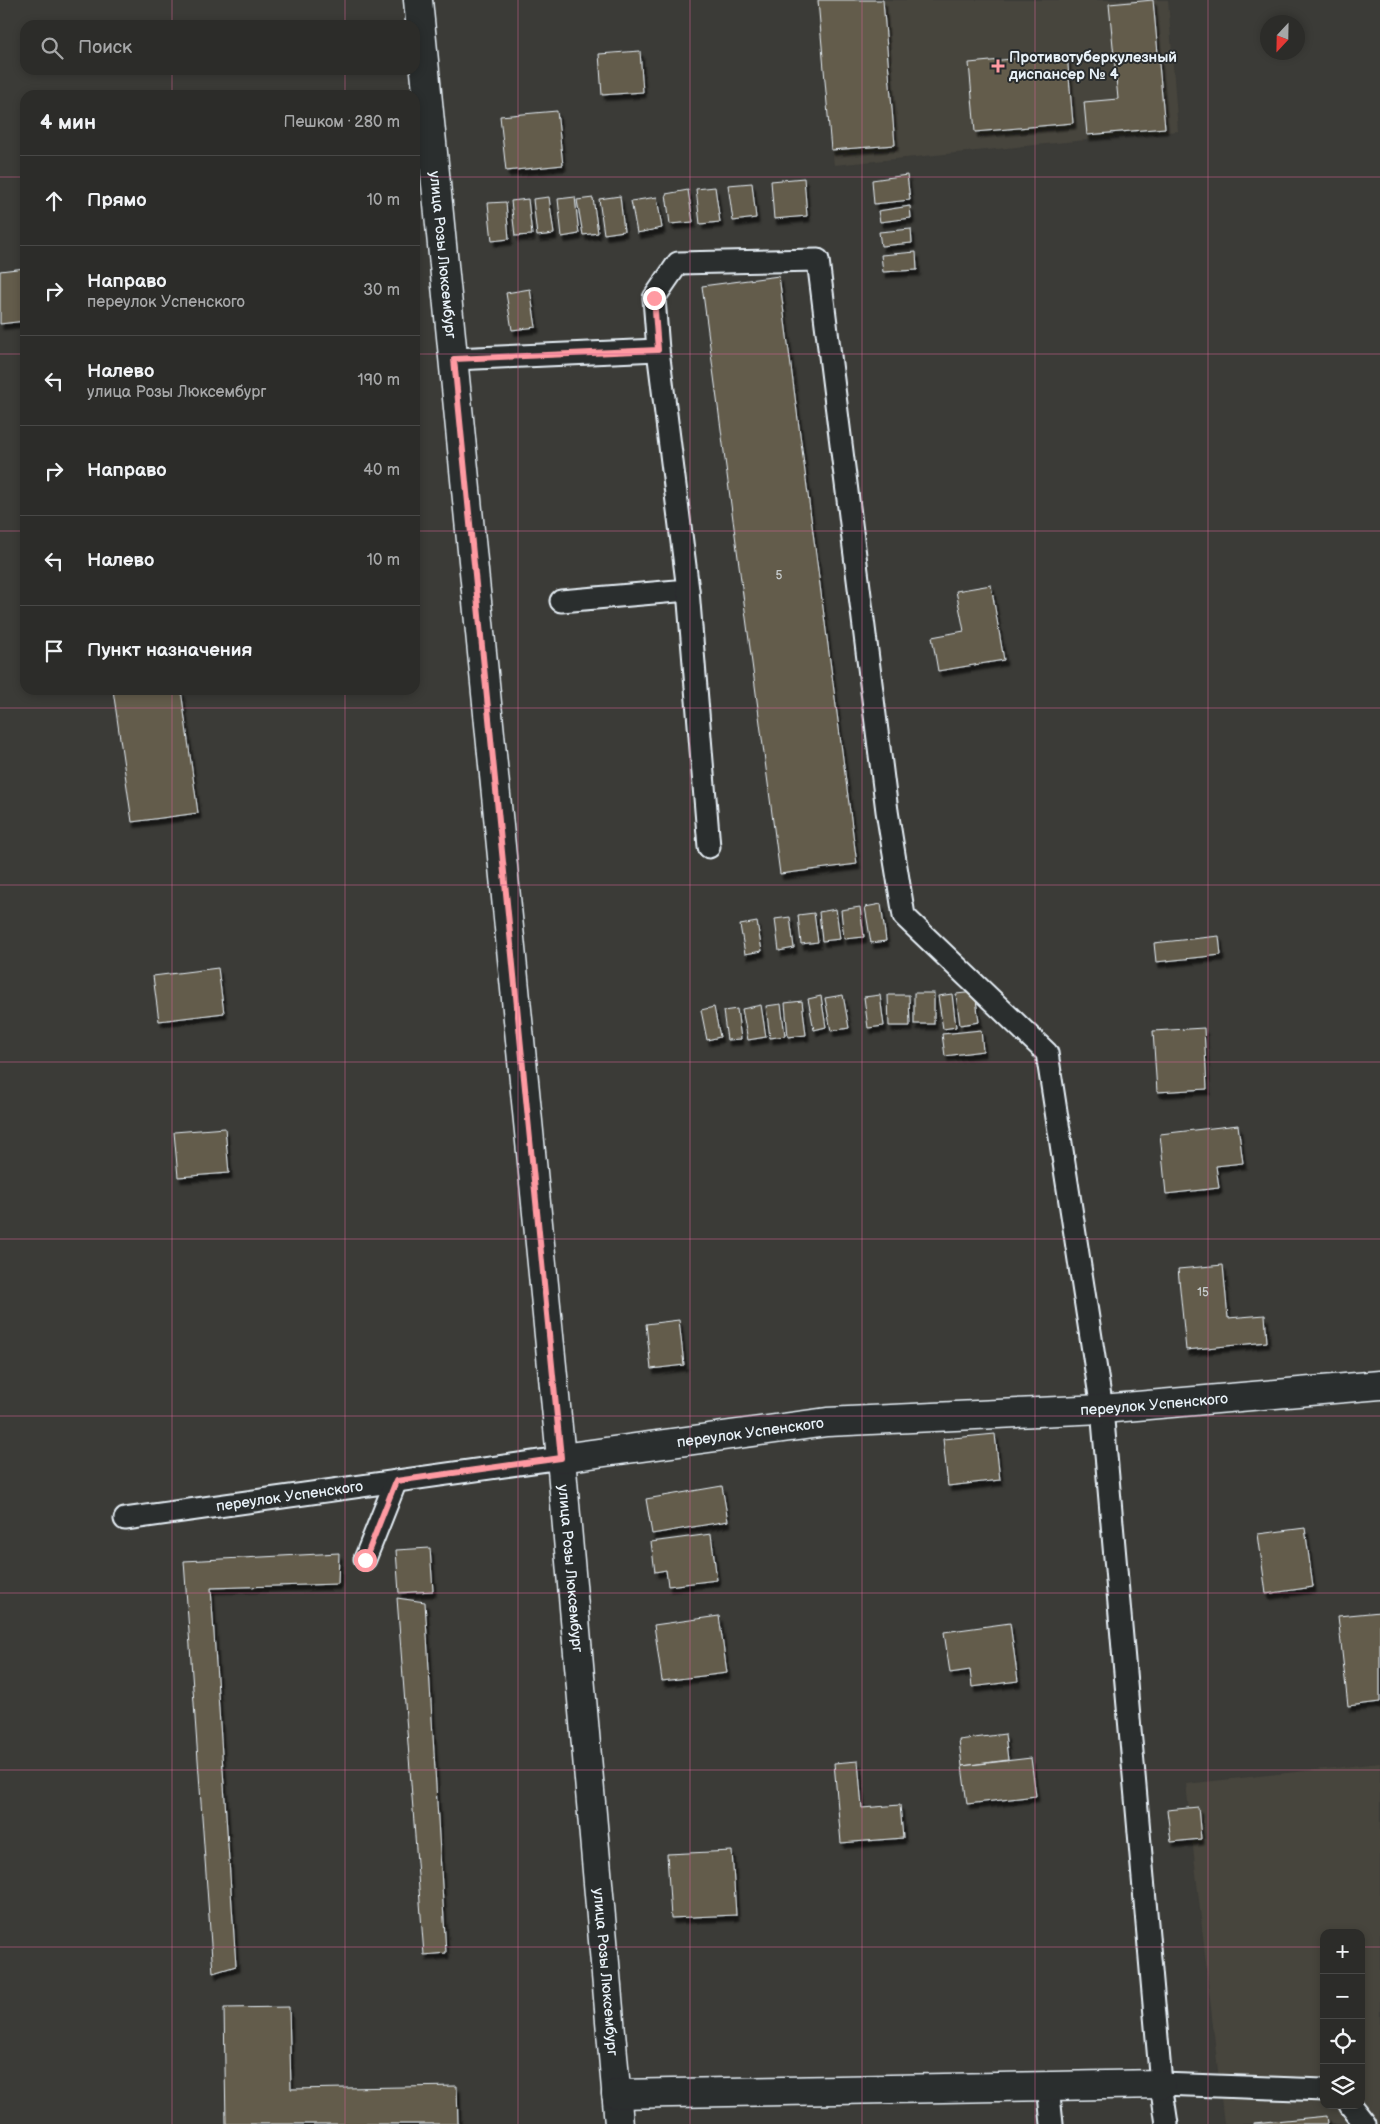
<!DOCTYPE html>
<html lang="ru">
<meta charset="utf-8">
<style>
:root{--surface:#2c2c29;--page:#383835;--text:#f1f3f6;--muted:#a6a7a8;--line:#484846}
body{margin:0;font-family:"Balsamiq Sans",sans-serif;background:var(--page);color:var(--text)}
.controls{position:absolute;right:15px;bottom:15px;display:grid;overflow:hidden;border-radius:10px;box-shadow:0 2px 8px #0003}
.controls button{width:45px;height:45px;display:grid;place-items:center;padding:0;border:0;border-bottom:1px solid var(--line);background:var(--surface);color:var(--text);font:25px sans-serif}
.compass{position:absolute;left:1260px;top:15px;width:45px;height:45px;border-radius:50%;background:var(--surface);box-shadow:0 2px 8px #0003;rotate:202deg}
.stop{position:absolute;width:15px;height:15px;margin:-11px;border:4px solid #ff9aa2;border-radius:50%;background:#fff}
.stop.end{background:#ff9aa2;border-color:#fff;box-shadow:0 1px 5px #0008}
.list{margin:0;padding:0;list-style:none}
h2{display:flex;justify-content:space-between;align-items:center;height:65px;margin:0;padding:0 20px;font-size:21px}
h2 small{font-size:16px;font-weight:400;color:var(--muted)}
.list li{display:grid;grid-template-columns:32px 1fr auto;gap:15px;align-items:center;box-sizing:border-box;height:90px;padding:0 20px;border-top:1px solid var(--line)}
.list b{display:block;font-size:19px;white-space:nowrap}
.list p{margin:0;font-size:16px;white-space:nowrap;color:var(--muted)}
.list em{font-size:16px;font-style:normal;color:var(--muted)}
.icon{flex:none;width:28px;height:28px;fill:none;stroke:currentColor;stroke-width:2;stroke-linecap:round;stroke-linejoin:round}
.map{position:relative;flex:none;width:1380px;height:2124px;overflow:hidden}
.search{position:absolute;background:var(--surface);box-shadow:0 2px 8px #0003;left:20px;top:20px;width:400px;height:55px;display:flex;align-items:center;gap:12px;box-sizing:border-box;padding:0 18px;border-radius:15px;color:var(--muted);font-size:19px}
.panel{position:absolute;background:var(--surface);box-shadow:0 2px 8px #0003;left:20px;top:90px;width:400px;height:605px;border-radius:15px}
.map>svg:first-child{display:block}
.built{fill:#47453d;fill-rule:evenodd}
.building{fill:#645c4c;stroke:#e8f1f8;filter:url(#shadow)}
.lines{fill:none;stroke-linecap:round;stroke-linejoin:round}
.service-casing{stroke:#e8f1f8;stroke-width:25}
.minor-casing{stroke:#e8f1f8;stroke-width:31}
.service{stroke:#2a2d2e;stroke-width:21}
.minor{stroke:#2a2d2e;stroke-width:28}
.route{stroke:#ff9aa2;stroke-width:6}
.grid{fill:none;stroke:#cf6492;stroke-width:1;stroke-opacity:0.55}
.poi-dot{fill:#ff9aa2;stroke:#2a2d2e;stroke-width:2}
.labels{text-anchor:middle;stroke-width:4;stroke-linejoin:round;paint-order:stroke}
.number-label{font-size:12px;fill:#c7cccd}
.poi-label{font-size:15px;font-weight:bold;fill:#e8f1f8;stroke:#2a2d2e;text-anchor:start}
.street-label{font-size:15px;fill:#e8f1f8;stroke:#2a2d2e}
</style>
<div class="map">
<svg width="1380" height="2124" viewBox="0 0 1380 2124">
<defs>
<filter id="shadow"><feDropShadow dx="3" dy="5.5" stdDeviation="1" flood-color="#0009"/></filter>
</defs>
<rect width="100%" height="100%" fill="#3b3b37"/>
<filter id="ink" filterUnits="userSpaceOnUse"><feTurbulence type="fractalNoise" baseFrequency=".02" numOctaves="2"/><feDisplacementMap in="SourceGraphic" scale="10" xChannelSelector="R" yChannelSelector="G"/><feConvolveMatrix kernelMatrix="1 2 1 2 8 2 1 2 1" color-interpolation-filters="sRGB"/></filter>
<g filter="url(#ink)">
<g class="built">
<polygon points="816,0 1168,0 1178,131 834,165"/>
<path d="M 1380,1763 L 1380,2124 L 1224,2124 L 1186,1784 ZM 1324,1933 L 1361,1933 L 1361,2105 L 1324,2105 Z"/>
</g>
<g class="building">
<polygon points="818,0 883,0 895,145 831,150"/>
<polygon points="1153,0 1165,128 1087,135 1084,102 1118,99 1109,4"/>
<polygon points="640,51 643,92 602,95 599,54"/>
<polygon points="1067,54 1073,123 975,132 969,63"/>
<polygon points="557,111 563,165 506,171 500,116"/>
<polygon points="907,175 910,200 874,204 872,180"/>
<polygon points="804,178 807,216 774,219 771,181"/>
<polygon points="752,183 756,218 733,221 728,185"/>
<polygon points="715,187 720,222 700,224 696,189"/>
<polygon points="688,190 693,222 670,224 666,194"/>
<polygon points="620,196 624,231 604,234 599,199"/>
<polygon points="549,197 554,234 537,236 533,199"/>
<polygon points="575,197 579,234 562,237 558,199"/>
<polygon points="657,197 662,228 637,233 631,201"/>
<polygon points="593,198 598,233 583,235 577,200"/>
<polygon points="528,199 532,235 515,236 511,201"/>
<polygon points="506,202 509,239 492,241 488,203"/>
<polygon points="910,206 911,218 880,222 878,211"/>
<polygon points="911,229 912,243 881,246 879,232"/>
<polygon points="916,252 917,270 883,272 881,255"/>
<polygon points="25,268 25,321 0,324 0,271"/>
<polygon points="779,276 857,864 780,874 702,286"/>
<polygon points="530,289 536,327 512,330 506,293"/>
<polygon points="991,585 1004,660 938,671 932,637 964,631 956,591"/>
<polygon points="113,690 181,690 198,813 132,822"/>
<polygon points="881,904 886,941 871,943 865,907"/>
<polygon points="860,907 864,937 844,939 841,910"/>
<polygon points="836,909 840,939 822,941 819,912"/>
<polygon points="814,913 818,942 801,944 798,915"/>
<polygon points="790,917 794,948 779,951 775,919"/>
<polygon points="757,922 762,951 745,954 740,925"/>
<polygon points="1219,936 1221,955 1156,962 1154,943"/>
<polygon points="218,968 224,1013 159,1021 153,976"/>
<polygon points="975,992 979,1022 960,1025 956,994"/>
<rect x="914" y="993" width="20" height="31"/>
<polygon points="952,994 956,1027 943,1029 938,996"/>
<polygon points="843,995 849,1028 831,1031 825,998"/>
<polygon points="880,995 884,1026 868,1028 864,997"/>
<polygon points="888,995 909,995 910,1026 889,1026"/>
<polygon points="821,996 826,1027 814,1030 808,999"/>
<polygon points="802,1001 806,1035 788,1037 785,1003"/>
<polygon points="781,1004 785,1036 770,1038 766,1006"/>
<polygon points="761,1005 766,1037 748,1040 742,1009"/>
<polygon points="714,1007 720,1037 707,1040 701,1010"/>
<polygon points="737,1009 741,1039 727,1040 723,1011"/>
<polygon points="1204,1028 1207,1089 1157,1092 1153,1031"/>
<polygon points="981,1030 983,1051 945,1056 942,1034"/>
<polygon points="1238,1125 1243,1163 1216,1166 1219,1188 1166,1194 1160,1134"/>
<polygon points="225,1128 229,1173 178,1177 174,1132"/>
<polygon points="1223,1265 1228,1318 1265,1315 1267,1342 1186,1350 1178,1269"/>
<polygon points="679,1320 684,1365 651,1369 646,1324"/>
<polygon points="995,1434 1000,1480 948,1486 943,1439"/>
<polygon points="722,1486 728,1521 652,1534 646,1499"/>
<polygon points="1305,1528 1313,1587 1266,1594 1258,1534"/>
<polygon points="711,1534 717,1580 668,1586 666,1570 655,1572 651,1542"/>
<polygon points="430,1548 433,1591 399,1593 396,1550"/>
<polygon points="339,1553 338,1584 211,1588 236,1966 213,1973 184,1561"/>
<polygon points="397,1598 425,1602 446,1953 424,1955"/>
<polygon points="1380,1612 1380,1702 1348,1706 1338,1616"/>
<polygon points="719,1616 727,1673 662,1681 654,1625"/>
<polygon points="1010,1623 1018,1681 972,1687 970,1670 950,1673 944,1632"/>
<polygon points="1005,1734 1008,1760 962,1766 959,1740"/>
<polygon points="1031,1758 1036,1796 967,1804 962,1766"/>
<polygon points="858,1761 862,1808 900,1805 903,1838 841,1843 834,1763"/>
<polygon points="1198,1807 1201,1839 1171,1842 1167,1810"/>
<polygon points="732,1851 736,1915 671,1918 667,1854"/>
<polygon points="289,2007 291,2089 457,2086 458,2124 226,2124 224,2008"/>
<polygon points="1327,2116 1328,2124 1254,2124 1254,2123"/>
</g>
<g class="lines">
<defs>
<g id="service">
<polyline points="454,359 658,350"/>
<polyline points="561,601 688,590"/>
<polyline points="709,847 688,590 658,350 654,298 678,263 818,260 887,811 904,916 1047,1053 1102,1409 1161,2084 1167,2124"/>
<path id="s1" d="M 125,1519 L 561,1458"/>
<polyline points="365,1559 396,1481"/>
<polyline points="1161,2084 1324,2090"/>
<polyline points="1048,2086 1052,2124"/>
<polyline points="1350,2105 1365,2124"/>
</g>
<g id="minor">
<path id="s2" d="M 418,0 L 561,1458 L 619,2124"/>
<path id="s3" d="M 561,1458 L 827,1422 L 1102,1409 L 1380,1385"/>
<polyline points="616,2094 1161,2084"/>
</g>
</defs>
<use href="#service" class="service-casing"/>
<use href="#minor" class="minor-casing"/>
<use href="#service" class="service"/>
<use href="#minor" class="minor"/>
</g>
</g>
<g class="lines" filter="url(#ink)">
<polyline class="route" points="365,1560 396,1481 561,1458 454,359 658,350 654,298"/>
</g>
<path class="grid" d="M 172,0 L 172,25M 345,0 L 345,25M 518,0 L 518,2124M 690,0 L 690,2124M 862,0 L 862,2124M 1035,0 L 1035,2124M 1208,0 L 1208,2124M 172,70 L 172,95M 345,70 L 345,95M 0,177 L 25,177M 415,177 L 1380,177M 0,354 L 25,354M 415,354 L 1380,354M 0,531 L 25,531M 415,531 L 1380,531M 172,690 L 172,2124M 345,690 L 345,2124M 0,708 L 1380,708M 0,885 L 1380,885M 0,1062 L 1380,1062M 0,1239 L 1380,1239M 0,1416 L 1380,1416M 0,1593 L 1380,1593M 0,1770 L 1380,1770M 0,1947 L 1324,1947M 1361,1947 L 1380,1947"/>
<path class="poi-dot" d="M995.5 58.5h5v5h5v5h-5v5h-5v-5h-5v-5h5z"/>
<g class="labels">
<g class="number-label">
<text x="779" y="579">5</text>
<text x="1203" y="1296">15</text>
</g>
<g class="poi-label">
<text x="1009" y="62">Противотуберкулезный<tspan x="1009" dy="17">диспансер № 4</tspan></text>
</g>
<g class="street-label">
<text dy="5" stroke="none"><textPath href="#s2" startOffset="256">улица Розы Люксембург</textPath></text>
<text dy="5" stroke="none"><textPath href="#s3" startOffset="596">переулок Успенского</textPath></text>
<text dy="5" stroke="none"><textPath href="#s3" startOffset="191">переулок Успенского</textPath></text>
<text dy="5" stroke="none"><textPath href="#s1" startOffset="166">переулок Успенского</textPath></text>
<text dy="5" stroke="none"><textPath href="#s2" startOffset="1576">улица Розы Люксембург</textPath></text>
<text dy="5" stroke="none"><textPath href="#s2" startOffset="1981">улица Розы Люксембург</textPath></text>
</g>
</g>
</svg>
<div class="controls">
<button>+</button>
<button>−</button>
<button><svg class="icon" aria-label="locate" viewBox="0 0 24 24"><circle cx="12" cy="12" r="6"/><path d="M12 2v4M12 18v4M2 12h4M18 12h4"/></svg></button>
<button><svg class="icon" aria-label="layers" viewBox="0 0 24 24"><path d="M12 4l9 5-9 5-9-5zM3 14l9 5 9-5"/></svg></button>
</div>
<svg class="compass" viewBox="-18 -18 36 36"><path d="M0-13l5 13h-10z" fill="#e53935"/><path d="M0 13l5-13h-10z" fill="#a6a7a8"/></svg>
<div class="stop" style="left:365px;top:1560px"></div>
<div class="stop end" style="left:654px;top:298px"></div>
<div class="search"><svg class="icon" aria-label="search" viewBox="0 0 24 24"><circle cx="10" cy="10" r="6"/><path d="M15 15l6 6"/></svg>Поиск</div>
<section class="panel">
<h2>4 мин<small>Пешком · 280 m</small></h2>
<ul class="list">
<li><svg class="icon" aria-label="ahead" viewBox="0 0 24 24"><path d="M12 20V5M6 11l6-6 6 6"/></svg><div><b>Прямо</b></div><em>10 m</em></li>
<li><svg class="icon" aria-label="right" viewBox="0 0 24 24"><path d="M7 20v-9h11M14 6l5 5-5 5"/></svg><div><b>Направо</b><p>переулок Успенского</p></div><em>30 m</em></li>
<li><svg class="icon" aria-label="left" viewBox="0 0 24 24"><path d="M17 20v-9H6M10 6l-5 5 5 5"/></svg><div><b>Налево</b><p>улица Розы Люксембург</p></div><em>190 m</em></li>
<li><svg class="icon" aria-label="right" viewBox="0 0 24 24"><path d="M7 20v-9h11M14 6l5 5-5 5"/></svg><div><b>Направо</b></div><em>40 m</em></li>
<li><svg class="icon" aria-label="left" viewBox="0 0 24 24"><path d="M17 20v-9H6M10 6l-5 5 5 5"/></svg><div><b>Налево</b></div><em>10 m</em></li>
<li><svg class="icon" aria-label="arrive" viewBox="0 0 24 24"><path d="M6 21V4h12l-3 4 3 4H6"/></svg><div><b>Пункт назначения</b></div></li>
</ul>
</section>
</div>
